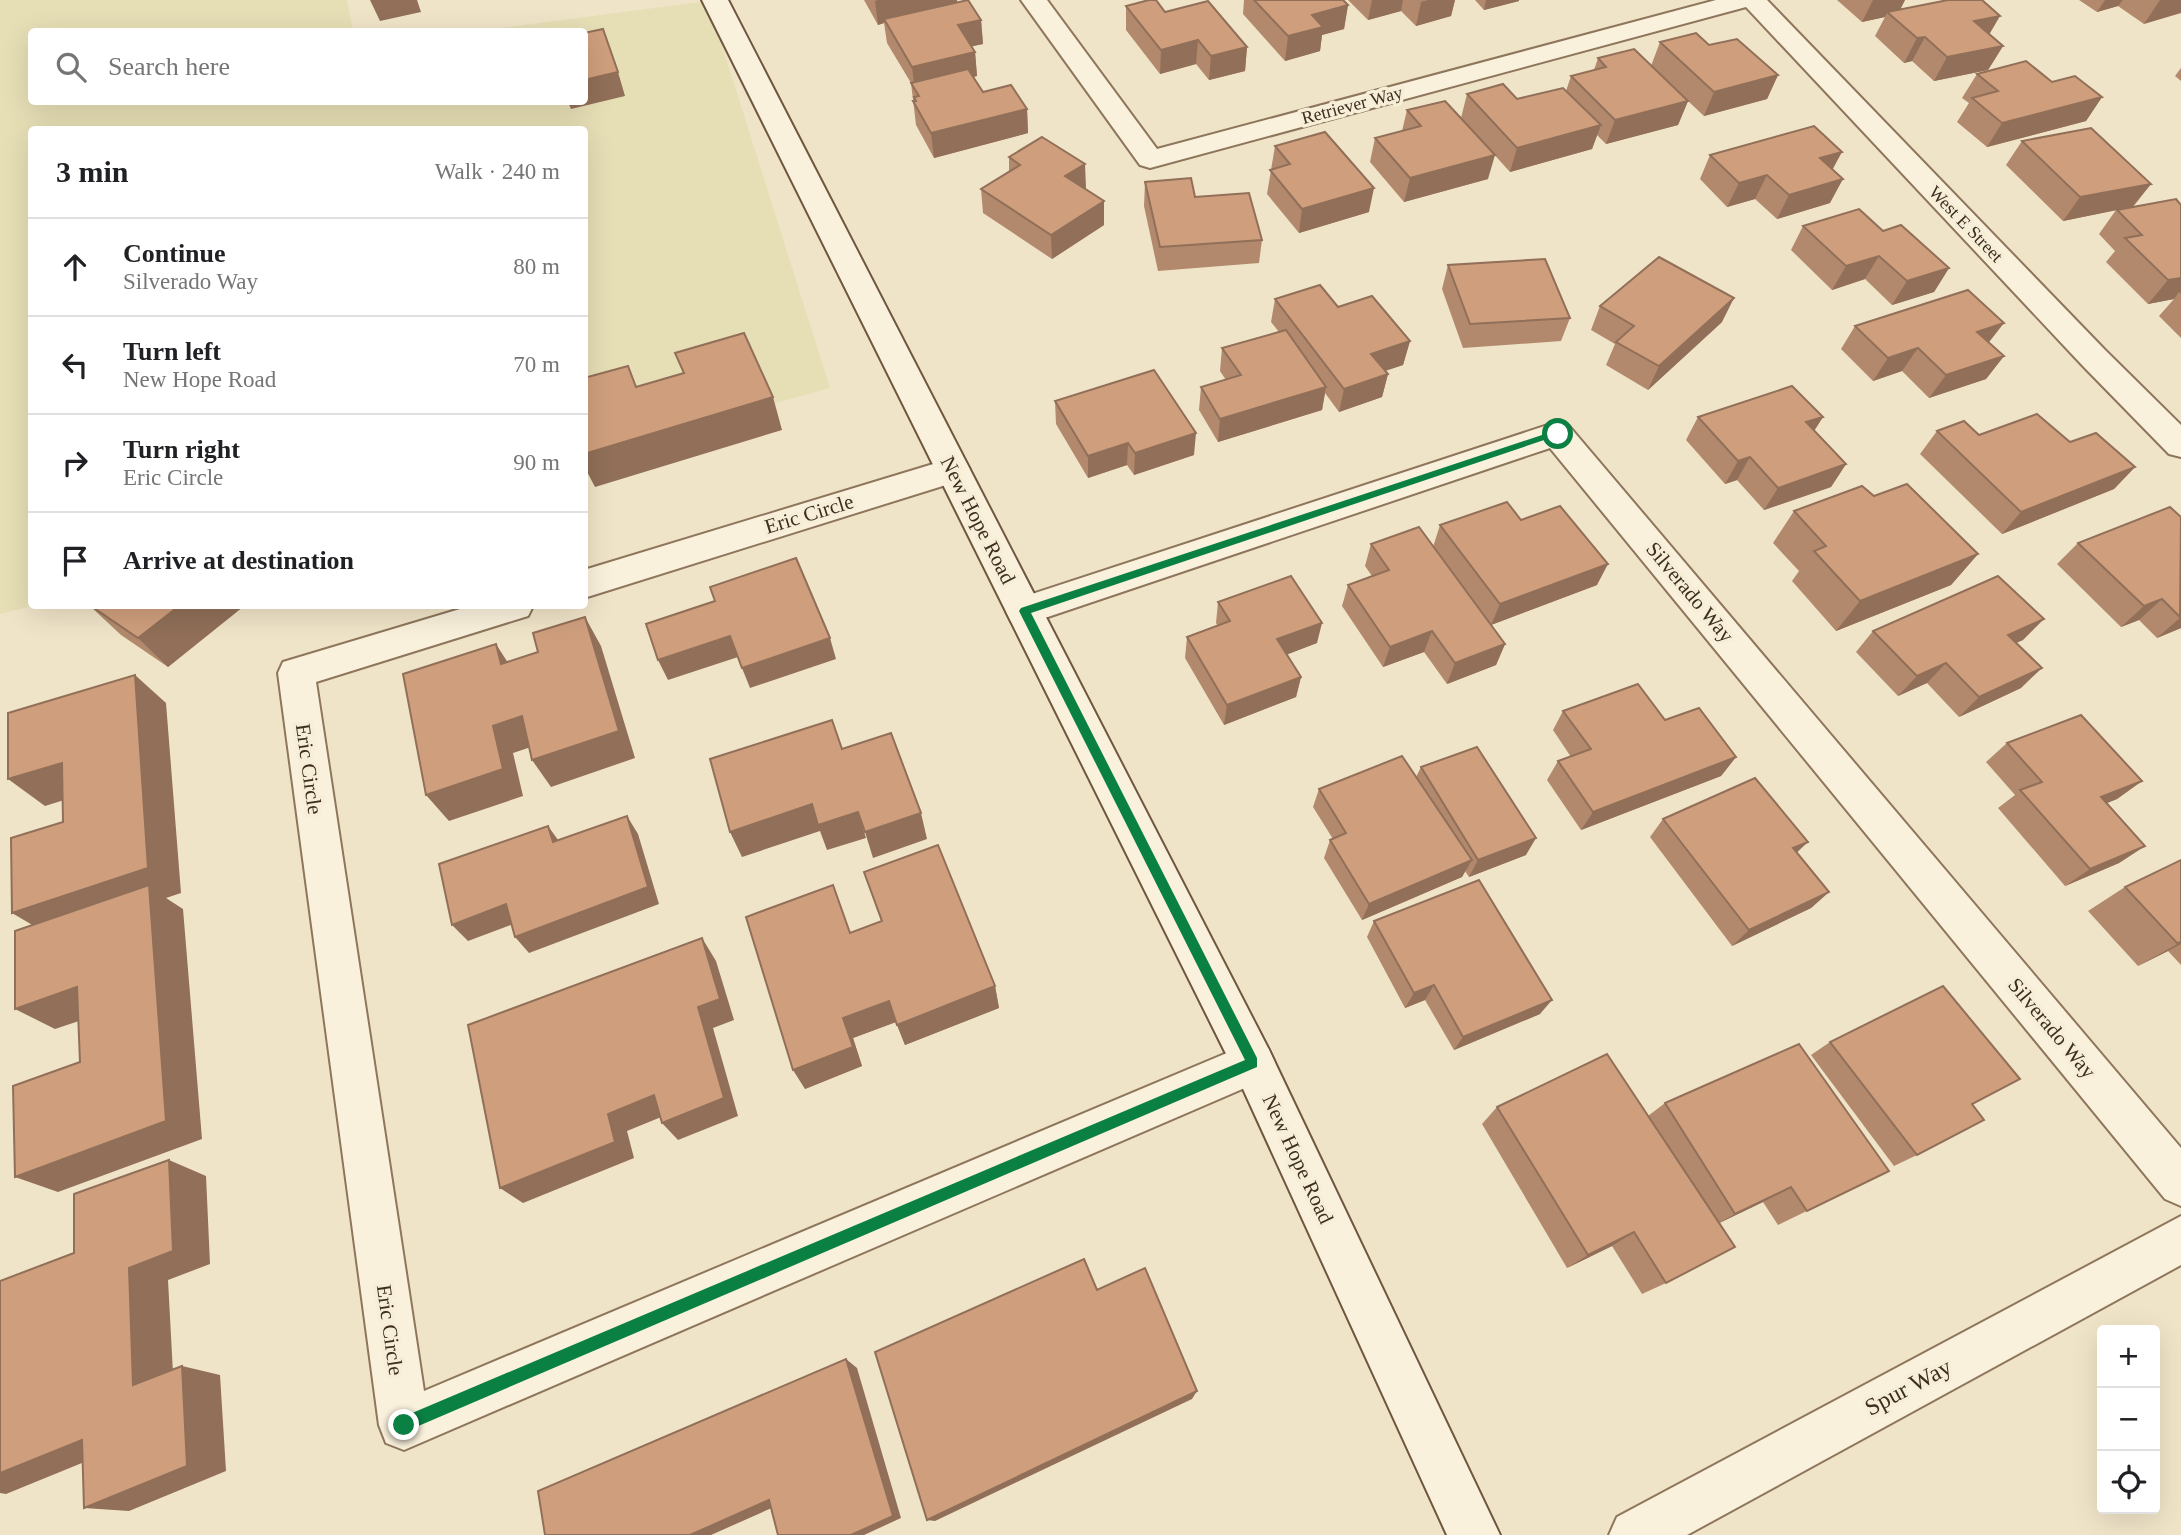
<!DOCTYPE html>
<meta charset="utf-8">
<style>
:root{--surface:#fff;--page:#f2f2f2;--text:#202124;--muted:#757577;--line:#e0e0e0}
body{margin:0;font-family:Georgia,serif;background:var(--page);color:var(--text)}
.controls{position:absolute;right:21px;bottom:21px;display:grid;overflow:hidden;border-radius:7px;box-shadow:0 7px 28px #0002}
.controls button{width:63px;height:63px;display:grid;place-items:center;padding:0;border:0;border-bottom:2px solid var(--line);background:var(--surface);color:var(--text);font:35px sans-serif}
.stop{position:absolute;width:21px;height:21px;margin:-16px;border:5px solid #0b8043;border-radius:50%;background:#fff}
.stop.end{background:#0b8043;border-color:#fff;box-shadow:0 2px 7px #0008}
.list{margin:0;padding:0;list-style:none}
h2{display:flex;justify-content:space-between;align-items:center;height:91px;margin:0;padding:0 28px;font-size:30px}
h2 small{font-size:23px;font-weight:400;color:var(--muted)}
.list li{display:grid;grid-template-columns:46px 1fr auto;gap:21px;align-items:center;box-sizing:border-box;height:98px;padding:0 28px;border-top:2px solid var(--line)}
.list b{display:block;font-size:26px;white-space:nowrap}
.list p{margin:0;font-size:23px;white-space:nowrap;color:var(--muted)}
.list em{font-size:23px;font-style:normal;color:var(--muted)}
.icon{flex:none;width:38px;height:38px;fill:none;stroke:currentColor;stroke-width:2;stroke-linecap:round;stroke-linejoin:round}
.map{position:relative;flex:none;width:2181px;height:1535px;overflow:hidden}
.search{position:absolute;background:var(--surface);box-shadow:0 7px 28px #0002;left:28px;top:28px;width:560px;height:77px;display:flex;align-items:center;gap:18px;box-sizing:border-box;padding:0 24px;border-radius:7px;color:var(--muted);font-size:26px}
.panel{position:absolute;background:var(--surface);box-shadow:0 7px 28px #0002;left:28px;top:126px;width:560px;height:483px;border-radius:7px}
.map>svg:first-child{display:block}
.farmland{fill:#e6deb5}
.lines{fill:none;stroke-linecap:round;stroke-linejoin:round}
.street-casing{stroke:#8d765c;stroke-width:4}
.secondary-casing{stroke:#6f573f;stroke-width:4}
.street{fill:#faf1dc;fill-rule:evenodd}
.secondary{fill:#faf1dc;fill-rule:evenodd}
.wall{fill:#b2896c}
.shaded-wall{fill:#916f58}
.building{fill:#cf9f7d;stroke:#916f58;stroke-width:2}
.route{fill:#0b8043}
.labels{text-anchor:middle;stroke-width:7;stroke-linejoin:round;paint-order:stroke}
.far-street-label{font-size:18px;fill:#3d2e20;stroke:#f7eed8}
.street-label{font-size:21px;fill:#3d2e20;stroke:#f7eed8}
.near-street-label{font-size:24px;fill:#3d2e20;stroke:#f7eed8}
</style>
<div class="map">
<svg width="2181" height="1535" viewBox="0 0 2181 1535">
<rect width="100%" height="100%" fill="#f0e4c8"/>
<polygon class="farmland" points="0,0 347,0 353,31 32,32 32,102 584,102 584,32 477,31 708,1 830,388 585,455 584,130 32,130 32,606 0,614"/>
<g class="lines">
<defs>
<g id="street">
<polygon points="1021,0 1047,0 1157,149 1716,0 1767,0 2105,350 2181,425 2181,457 2169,454 2083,366 1746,7 1150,168 1140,165"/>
<polygon points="1557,422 1569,426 2181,1148 2181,1206 2165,1199 1550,448 1024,625 1011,621 1006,611 1011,601"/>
<polygon points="953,458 965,461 970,470 965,479 584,598 584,570"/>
<polygon points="470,606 533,606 528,616 316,682 424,1391 1253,1042 1268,1048 1275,1063 1268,1078 404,1450 386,1443 379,1425 278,673 283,662"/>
<polygon points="2181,1216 2181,1265 1687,1535 1609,1535 1617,1517"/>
</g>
<polygon id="secondary" points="702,0 728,0 1268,1048 1500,1535 1447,1535 1238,1078"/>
</defs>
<use href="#street" class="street-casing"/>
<use href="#secondary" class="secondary-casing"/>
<use href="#street" class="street"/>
<use href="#secondary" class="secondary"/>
</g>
<g class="wall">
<polygon points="864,0 957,0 957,2 981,20 983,44 972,46 975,52 977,76 973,77 983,92 1027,109 1028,133 934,158 916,125 911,83 887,43 884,23 878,25"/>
<polygon points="1244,0 1343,0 1348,5 1344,29 1322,35 1320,51 1285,61 1243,14"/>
<polygon points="1348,0 1455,0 1451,16 1416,26 1401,11 1368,20"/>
<polygon points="1475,0 1519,0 1519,1 1484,10"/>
<polygon points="1837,0 1905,0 1900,9 1990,34 2003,46 1988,70 1934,81 1912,61 1904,63 1875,36 1885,17 1862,22"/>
<polygon points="2079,0 2181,0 2144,24 2118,6 2097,12"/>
<polygon points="1126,6 1165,12 1247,47 1245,71 1209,80 1196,64 1160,74 1126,30"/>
<polygon points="1660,42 1709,45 1778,75 1767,99 1704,116 1688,101 1678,125 1606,144 1597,135 1592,149 1510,172 1461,118 1467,94 1517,99 1566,91 1571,76 1594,70 1598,58 1651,66"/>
<polygon points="2181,68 2181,81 2175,76"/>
<polygon points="1977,74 2052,82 2102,97 2086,121 1987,147 1957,122 1969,103 1962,98"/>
<polygon points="1407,110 1488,179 1404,202 1370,162 1375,138 1402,131"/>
<polygon points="2022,141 2151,184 2133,207 2181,205 2181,338 2159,316 2174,299 2148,304 2106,262 2115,251 2099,234 2116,210 2063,221 2006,165"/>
<polygon points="1275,146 1369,212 1299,233 1267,194"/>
<polygon points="1710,155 1833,170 1830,203 1777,219 1755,199 1727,207 1700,179"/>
<polygon points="1009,157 1086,188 1085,188 1104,201 1104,225 1052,259 983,213 981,189 1009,172"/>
<polygon points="1145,182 1195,197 1262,240 1259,263 1158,271 1144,206"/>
<polygon points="1803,226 1883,231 1949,268 1934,292 1892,305 1865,279 1832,290 1791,250"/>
<polygon points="1448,265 1570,318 1561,341 1463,348 1442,289"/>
<polygon points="1275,299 1338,307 1410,341 1403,365 1385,371 1388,374 1382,397 1339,412 1325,393 1322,410 1218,442 1199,410 1201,387 1226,380 1220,371 1222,348 1279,332 1271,322"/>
<polygon points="1600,306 1722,322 1648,390 1606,365 1615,344 1591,330"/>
<polygon points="1855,326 1989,342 2004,356 1986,379 1929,398 1902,371 1873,381 1841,349"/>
<polygon points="1055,401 1194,455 1134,475 1127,465 1088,478 1056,424"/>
<polygon points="1698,417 1823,417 1814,431 1846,464 1831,487 1764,510 1737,480 1725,484 1686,440"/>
<polygon points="1937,431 2070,442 2135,467 2114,489 2002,534 1920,454"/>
<polygon points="1874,496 1978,554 1951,585 1836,631 1792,581 1799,571 1773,543 1794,511"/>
<polygon points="2181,517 2181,628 2157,638 2139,620 2121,627 2057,564 2078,543"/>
<polygon points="1521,520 1597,585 1491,625 1505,644 1496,665 1447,684 1424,652 1383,667 1342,606 1348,585 1372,576 1365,566 1371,544 1433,547 1440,525"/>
<polygon points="1218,602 1317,643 1287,654 1301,677 1296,697 1224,725 1185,658 1187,637 1218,626 1216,623"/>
<polygon points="90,606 244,606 168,667 121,635"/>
<polygon points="1873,631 2023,640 2016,643 2021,688 1959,717 1927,683 1898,696 1856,652"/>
<polygon points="1563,711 1665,720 1736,757 1721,776 1581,830 1547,780 1558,761 1571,757 1553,730"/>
<polygon points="2007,743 2142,781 2117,799 2107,803 2145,846 2119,863 2065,886 1998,808 2015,795 1986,762"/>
<polygon points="1421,767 1526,855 1469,877 1465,871 1462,877 1362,920 1324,858 1330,840 1333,839 1313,807 1319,789 1416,777"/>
<polygon points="1663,819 1797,853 1829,892 1811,908 1732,946 1650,837"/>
<polygon points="2181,860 2181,965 2168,951 2138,966 2088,911 2125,887"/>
<polygon points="864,872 995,986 999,1008 905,1045 896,1022 853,1038 862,1066 805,1089 851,933 881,921"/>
<polygon points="1374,921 1540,1014 1454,1050 1425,1000 1405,1008 1367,937"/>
<polygon points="1830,1042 1972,1104 1917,1155 1894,1166 1811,1055"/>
<polygon points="1665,1103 1889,1171 1778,1225 1763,1202 1719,1223 1666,1283 1642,1294 1612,1246 1567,1268 1482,1124 1497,1107 1648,1116"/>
</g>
<g class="shaded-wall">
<polygon points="370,0 417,0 421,12 380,21"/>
<polygon points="878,0 957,0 958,7 884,19 884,23 878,25 875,1"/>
<polygon points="1372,0 1403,0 1401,11 1368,20"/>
<polygon points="1428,0 1455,0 1451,16 1416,26 1421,2"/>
<polygon points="1486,0 1519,0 1519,1 1484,10"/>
<polygon points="1873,0 1905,0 1898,14 1887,12 1885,17 1862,22"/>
<polygon points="2105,0 2123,0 2118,6 2097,12"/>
<polygon points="2160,0 2181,0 2181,13 2144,24"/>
<polygon points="1348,5 1344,29 1322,35 1320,51 1285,61 1288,36 1312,15"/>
<polygon points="2000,16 1986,40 1974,21"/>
<polygon points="981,20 983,44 960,49 958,25"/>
<polygon points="1925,37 1912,61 1904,63 1917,38"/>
<polygon points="1198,40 1196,64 1160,74 1161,50"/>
<polygon points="2003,46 1988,70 1934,81 1947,57"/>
<polygon points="1247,47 1245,71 1209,80 1211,56"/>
<polygon points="975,52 977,76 915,91 912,67"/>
<polygon points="618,72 625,96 571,109 568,102 584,102 584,80"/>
<polygon points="1778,75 1767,99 1704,116 1714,92"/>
<polygon points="2102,97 2086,121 1987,147 2002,123"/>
<polygon points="1688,101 1678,125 1606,144 1615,120"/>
<polygon points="1027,109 1028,133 934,158 931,133"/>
<polygon points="1601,125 1592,149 1510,172 1517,148"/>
<polygon points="1842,152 1829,176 1820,158"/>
<polygon points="1495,155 1488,179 1404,202 1410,178"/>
<polygon points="1085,164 1086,188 1066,200 1065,176"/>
<polygon points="1767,175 1755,199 1727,207 1739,183"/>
<polygon points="1843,179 1830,203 1777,219 1789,195"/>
<polygon points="2151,184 2132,207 2063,221 2080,197"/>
<polygon points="1374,188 1369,212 1299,233 1302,209"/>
<polygon points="1104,201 1104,225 1052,259 1051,235"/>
<polygon points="1879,256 1865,279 1832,290 1846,266"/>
<polygon points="1949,268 1934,292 1892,305 1907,281"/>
<polygon points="2181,278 2181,294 2179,292 2174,299 2148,304 2168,280"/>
<polygon points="1734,298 1722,322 1648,390 1659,366"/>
<polygon points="2004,323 1986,346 1977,332"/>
<polygon points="1410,341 1403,365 1366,377 1371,354"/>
<polygon points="1918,348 1902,371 1873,381 1888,358"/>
<polygon points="2004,356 1986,379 1929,398 1946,375"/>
<polygon points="1388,374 1382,397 1339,412 1344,389"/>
<polygon points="1326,387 1322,410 1218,442 1220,419"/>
<polygon points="773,397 782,430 595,487 584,466 584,454"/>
<polygon points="1823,417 1808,440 1806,422"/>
<polygon points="1196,433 1194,455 1134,475 1135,453"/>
<polygon points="1128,443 1127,465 1088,478 1088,456"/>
<polygon points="1750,457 1737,480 1725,484 1738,461"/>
<polygon points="1846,464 1831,487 1764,510 1778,488"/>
<polygon points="2135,467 2114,489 2002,534 2021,512"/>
<polygon points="1978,554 1951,585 1836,631 1860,601"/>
<polygon points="1608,564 1597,585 1491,625 1500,604"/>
<polygon points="2162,599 2139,620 2121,627 2144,606"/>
<polygon points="179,606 244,606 168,667 138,638"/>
<polygon points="585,617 601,646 635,758 551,787 532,760"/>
<polygon points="2181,617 2181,628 2157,638"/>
<polygon points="2044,619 2023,640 1987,655 2008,635"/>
<polygon points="1322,623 1317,643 1273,660 1277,639"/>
<polygon points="1432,631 1424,652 1383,667 1390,647"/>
<polygon points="730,636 738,657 668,680 658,660"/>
<polygon points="830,638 836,659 750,688 742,668"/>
<polygon points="496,644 515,674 501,664"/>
<polygon points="1505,644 1496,665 1447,684 1455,663"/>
<polygon points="1946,663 1927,683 1898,696 1917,676"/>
<polygon points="2042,668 2021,688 1959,717 1979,697"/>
<polygon points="135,675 166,703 181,893 166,898 183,909 202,1139 58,1192 15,1177 166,1121 51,936 12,913 148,868"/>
<polygon points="1301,677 1296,697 1224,725 1227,705"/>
<polygon points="522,716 540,744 513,753 523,796 449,821 426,795 493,726"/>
<polygon points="1736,757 1721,776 1581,830 1593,812"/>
<polygon points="62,763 96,790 45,806 8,779"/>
<polygon points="2142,781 2117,799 2077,815 2101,797"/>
<polygon points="812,804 858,812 866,838 827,850 820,831 742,857 730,832"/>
<polygon points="921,813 927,839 873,858 865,832"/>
<polygon points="627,816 638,834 659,904 529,953 515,937"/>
<polygon points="548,826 561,844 553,842"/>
<polygon points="1536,838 1526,855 1469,877 1478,860"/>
<polygon points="1808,842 1790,859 1793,848"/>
<polygon points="2145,846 2119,863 2065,886 2090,869"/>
<polygon points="1472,860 1462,877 1362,920 1369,904"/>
<polygon points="1829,892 1811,908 1732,946 1749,930"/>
<polygon points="506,904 521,921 468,941 452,925"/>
<polygon points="702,938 716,961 734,1020 713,1028 738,1116 678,1140 662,1123 698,1007"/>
<polygon points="2181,942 2181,944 2168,951 2138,966"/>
<polygon points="1434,985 1425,1000 1405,1008 1414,993"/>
<polygon points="995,986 999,1008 905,1045 897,1025"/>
<polygon points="77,987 115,1009 55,1029 15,1009"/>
<polygon points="1552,1000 1540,1014 1454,1050 1463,1037"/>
<polygon points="889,1001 896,1022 853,1038 862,1066 805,1089 793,1070 843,1018"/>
<polygon points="654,1095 671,1113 627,1131 634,1158 523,1203 500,1188 608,1114"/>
<polygon points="169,1160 206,1176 210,1264 168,1280 174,1392 133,1385 129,1268"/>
<polygon points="1791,1187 1763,1202 1709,1228 1735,1214"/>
<polygon points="1634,1232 1612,1246 1567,1268 1588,1255"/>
<polygon points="846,1359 857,1368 901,1518 864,1535 851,1535"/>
<polygon points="182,1366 220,1375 226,1471 129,1511 84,1508"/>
<polygon points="1197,1391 1192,1399 935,1521 927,1520"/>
<polygon points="82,1440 126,1445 6,1494 0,1493 0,1473"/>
<polygon points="769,1500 783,1503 711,1535 690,1535"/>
</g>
<g class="building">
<polygon points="968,0 981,20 958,25 975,52 912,67 884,19"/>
<polygon points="1149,0 1156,0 1165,12 1208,1 1247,47 1211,56 1198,40 1161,50 1126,6"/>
<polygon points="1254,0 1343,0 1348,5 1312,15 1323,27 1288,36"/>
<polygon points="1948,0 1982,0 2000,16 1974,21 2003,46 1947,57 1925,37 1917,38 1887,12"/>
<polygon points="603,29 618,72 584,80 584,33"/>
<polygon points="1696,33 1709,45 1737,39 1778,75 1714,92 1660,42"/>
<polygon points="1634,49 1688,101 1615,120 1571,76 1606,67 1598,58"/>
<polygon points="2026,61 2052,82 2075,76 2102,97 2002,123 1972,98 1998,91 1977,74"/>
<polygon points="968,69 983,92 1011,85 1027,109 931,133 913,101 916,101 914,97 919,96 911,83"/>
<polygon points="1503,84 1517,99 1563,88 1601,125 1517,148 1467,94"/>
<polygon points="1445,101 1495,155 1410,178 1375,138 1421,126 1407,110"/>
<polygon points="1814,126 1842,152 1820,158 1843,179 1789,195 1767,175 1739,183 1710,155"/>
<polygon points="2091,128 2151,184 2080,197 2022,141"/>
<polygon points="1325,132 1374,188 1302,209 1270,170 1290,164 1275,146"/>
<polygon points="1042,137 1085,164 1065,176 1104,201 1051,235 981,189 1020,165 1009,157"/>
<polygon points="1191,178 1195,197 1249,193 1262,240 1160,247 1145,182"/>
<polygon points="2176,199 2181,205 2181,278 2168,280 2125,238 2142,235 2117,210"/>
<polygon points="1859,209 1883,231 1901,225 1949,268 1907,281 1879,256 1846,266 1803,226"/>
<polygon points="1659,257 1734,298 1659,366 1616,342 1634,326 1600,306"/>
<polygon points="1545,259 1570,318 1470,324 1448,265"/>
<polygon points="1320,285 1338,307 1372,296 1410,341 1371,354 1388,374 1344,389 1275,299"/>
<polygon points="1968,290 2004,323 1977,332 2004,356 1946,375 1918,348 1888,358 1855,326"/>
<polygon points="1286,330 1326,387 1220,419 1201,387 1241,375 1222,348"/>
<polygon points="744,333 773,397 584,454 584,378 628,366 636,387 684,373 675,353"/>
<polygon points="1154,370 1196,433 1135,453 1128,443 1088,456 1055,401"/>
<polygon points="1792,386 1823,417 1806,422 1846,464 1778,488 1750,457 1738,461 1698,417"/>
<polygon points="2037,414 2070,442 2096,433 2135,467 2021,512 1937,431 1964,421 1979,435"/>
<polygon points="1907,484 1978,554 1860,601 1814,551 1826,546 1794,511 1862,486 1874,496"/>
<polygon points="1507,502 1521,520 1560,506 1608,564 1500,604 1440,525"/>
<polygon points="2170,507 2181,517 2180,617 2162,599 2144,606 2078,543"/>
<polygon points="1419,527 1505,644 1455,663 1432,631 1390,647 1348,585 1389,570 1371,544"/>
<polygon points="796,558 830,638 742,668 730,636 658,660 646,624 715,601 710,587"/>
<polygon points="1291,576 1322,623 1277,639 1301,677 1227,705 1187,637 1230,621 1218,602"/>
<polygon points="1998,576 2044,619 2008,635 2042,668 1979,697 1946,663 1917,676 1873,631"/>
<polygon points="91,606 179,606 138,638"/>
<polygon points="585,617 619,731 532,760 522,716 493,726 503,769 426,795 403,674 496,644 501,664 538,652 533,633"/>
<polygon points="135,675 148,868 12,913 11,838 63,822 62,763 8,779 8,713"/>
<polygon points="1638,684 1665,720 1699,708 1736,757 1593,812 1558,761 1591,749 1563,711"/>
<polygon points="2081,715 2142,781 2101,797 2145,846 2090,869 2020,790 2042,782 2007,743"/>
<polygon points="832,720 842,749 891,733 921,813 865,832 858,812 818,825 812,804 730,832 710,759"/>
<polygon points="1477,747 1536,838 1478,860 1421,767"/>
<polygon points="1402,756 1472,860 1369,904 1330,840 1346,833 1319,789"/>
<polygon points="1755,778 1808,842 1793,848 1829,892 1749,930 1663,819"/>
<polygon points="627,816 648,887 515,937 506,904 452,925 439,864 548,826 553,842"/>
<polygon points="938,845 995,986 897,1025 889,1001 843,1018 853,1047 793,1070 746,917 833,885 850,933 882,921 864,872"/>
<polygon points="2181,860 2181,942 2177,943 2125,887"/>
<polygon points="1479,880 1552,1000 1463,1037 1434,985 1414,993 1374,921"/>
<polygon points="149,885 166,1121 15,1177 13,1086 80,1062 77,987 15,1009 15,931"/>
<polygon points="702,938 720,999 698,1007 724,1098 662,1123 654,1095 608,1114 615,1142 500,1188 468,1025"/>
<polygon points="1943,986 2020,1079 1972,1104 1984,1120 1917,1155 1830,1042"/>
<polygon points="1799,1044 1889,1171 1807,1211 1791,1187 1735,1214 1665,1103"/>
<polygon points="1607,1054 1735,1247 1666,1283 1634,1232 1588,1255 1497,1107"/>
<polygon points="169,1160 173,1251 129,1268 133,1385 182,1366 187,1466 84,1508 82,1440 0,1473 0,1281 74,1253 74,1194"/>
<polygon points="1084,1259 1097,1290 1145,1268 1197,1391 927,1520 875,1352"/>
<polygon points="846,1359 893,1516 851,1535 778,1535 769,1500 690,1535 545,1535 538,1491"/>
</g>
<polygon class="route" points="1554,431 1562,434 1031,613 1257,1058 1257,1067 409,1430 404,1432 398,1430 396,1425 398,1419 1245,1060 1019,611 1021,608"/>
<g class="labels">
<g class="far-street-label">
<text transform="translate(1352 105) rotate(-15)" y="6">Retriever Way</text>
<text transform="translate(1966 224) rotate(46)" y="6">West E Street</text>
</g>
<g class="street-label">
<text transform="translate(809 514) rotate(-17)" y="7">Eric Circle</text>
<text transform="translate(978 520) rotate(63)" y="7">New Hope Road</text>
<text transform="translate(1690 592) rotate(50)" y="7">Silverado Way</text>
<text transform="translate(309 769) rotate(82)" y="7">Eric Circle</text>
<text transform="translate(2052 1028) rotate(50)" y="7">Silverado Way</text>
<text transform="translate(1298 1159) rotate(65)" y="7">New Hope Road</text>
<text transform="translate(390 1330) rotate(82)" y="7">Eric Circle</text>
</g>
<g class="near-street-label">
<text transform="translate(1908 1387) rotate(-28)" y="8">Spur Way</text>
</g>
</g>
</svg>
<div class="controls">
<button>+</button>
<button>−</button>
<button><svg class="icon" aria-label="locate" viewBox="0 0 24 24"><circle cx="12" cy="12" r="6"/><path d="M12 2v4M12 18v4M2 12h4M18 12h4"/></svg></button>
</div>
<div class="stop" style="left:1558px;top:434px"></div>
<div class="stop end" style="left:404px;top:1425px"></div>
<div class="search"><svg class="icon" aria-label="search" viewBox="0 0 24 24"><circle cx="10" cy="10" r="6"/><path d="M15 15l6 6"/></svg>Search here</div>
<section class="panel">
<h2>3 min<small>Walk · 240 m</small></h2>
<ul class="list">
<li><svg class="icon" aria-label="ahead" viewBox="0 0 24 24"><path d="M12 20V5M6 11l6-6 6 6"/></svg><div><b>Continue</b><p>Silverado Way</p></div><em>80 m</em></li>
<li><svg class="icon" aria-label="left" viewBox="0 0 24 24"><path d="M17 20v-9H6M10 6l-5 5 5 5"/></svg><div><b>Turn left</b><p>New Hope Road</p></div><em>70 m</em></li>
<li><svg class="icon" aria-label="right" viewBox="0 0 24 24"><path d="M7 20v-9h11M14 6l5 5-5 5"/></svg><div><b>Turn right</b><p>Eric Circle</p></div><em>90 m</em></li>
<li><svg class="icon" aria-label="arrive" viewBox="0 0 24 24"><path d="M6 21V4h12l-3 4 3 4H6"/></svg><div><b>Arrive at destination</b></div></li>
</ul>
</section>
</div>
